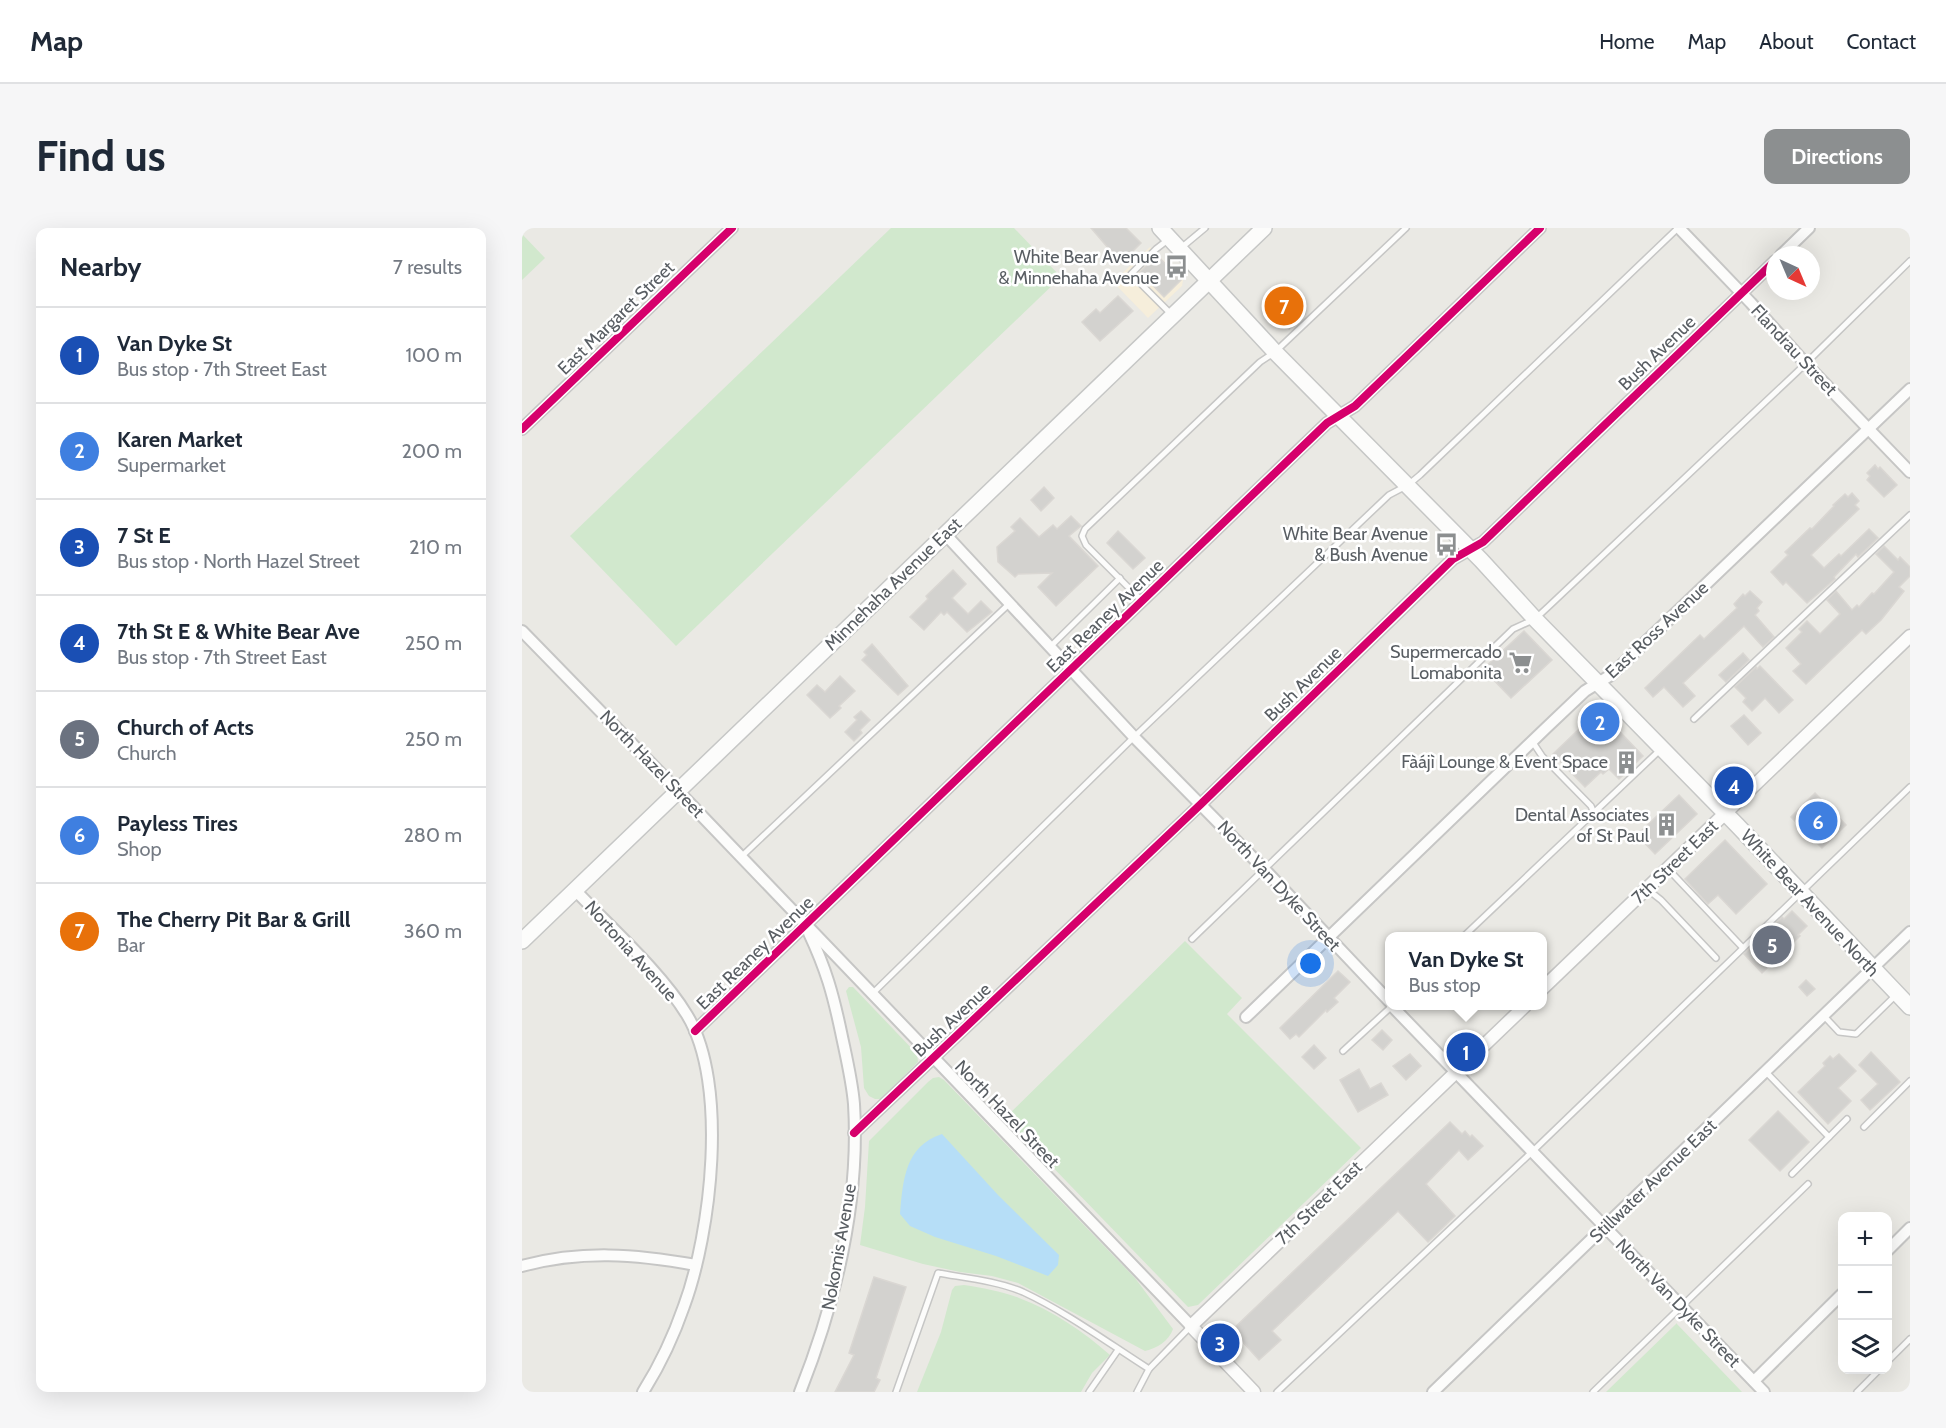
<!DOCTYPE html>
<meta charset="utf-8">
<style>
:root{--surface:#fff;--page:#f6f6f7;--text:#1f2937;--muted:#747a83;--line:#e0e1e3;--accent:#8c8f90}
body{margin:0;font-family:Cabin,sans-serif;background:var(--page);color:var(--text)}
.controls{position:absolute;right:18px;bottom:18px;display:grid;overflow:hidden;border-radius:12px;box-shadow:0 6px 24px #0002}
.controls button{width:54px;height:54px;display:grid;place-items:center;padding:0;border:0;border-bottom:2px solid var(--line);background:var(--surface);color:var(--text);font:30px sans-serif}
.compass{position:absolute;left:1244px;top:18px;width:54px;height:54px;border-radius:50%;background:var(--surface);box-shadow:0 6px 24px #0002;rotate:136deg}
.you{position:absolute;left:789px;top:736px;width:21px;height:21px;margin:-15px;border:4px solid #fff;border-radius:50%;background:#1a73e8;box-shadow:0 0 0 9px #1a73e833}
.badge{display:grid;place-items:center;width:39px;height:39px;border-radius:50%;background:var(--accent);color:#fff;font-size:20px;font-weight:700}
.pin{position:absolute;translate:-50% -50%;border:3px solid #fff;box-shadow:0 2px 6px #0006}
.popup{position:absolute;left:863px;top:704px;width:162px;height:78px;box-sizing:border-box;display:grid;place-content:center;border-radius:12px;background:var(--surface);filter:drop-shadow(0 2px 4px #0005);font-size:20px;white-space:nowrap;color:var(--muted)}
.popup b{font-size:22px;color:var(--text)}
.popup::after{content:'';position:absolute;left:50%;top:100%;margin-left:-12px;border:12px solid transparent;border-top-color:var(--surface)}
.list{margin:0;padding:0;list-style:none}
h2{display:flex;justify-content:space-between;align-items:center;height:78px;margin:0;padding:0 24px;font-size:26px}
h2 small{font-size:20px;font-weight:400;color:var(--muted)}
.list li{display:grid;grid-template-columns:39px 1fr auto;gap:18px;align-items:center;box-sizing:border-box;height:96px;padding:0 24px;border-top:2px solid var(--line)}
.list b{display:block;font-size:22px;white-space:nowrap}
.list p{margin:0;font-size:20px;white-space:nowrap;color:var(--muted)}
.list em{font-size:20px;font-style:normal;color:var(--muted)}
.icon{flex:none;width:33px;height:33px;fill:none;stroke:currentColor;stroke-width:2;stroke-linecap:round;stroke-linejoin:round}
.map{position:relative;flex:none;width:1388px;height:1164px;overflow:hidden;border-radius:12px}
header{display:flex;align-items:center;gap:36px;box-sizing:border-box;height:84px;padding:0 30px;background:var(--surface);border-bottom:2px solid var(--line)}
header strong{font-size:28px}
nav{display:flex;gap:33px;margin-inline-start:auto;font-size:21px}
.intro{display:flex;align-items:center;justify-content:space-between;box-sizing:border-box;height:144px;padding:0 36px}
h1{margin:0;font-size:42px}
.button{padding:15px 27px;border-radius:12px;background:var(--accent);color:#fff;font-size:21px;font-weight:700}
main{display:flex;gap:36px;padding:0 36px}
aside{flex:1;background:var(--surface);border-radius:12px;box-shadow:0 6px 24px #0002}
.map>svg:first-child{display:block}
.commercial{fill:#f6eedb}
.green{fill:#d1e8cd}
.water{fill:#b6def7}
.building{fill:#d3d2cf;stroke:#dad7d3;stroke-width:1.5}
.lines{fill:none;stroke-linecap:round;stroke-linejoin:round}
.service-casing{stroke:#c6c6c5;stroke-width:8}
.minor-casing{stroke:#c6c6c5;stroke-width:14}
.tertiary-casing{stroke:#c6c6c5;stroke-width:15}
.secondary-casing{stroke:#c6c7c6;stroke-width:18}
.service{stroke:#fcfcfb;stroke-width:5}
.minor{stroke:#fcfcfb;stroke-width:10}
.tertiary{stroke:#fcfcfb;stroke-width:12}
.secondary{stroke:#fcfcfb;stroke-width:15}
.cycleway-casing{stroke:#fff;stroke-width:11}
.cycleway{stroke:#d6006c;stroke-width:8}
.labels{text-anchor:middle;stroke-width:5;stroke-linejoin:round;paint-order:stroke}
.poi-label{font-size:18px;fill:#595e63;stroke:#fff;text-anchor:end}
.street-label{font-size:18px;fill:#595e63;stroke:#fff}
</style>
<header>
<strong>Map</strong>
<nav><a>Home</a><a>Map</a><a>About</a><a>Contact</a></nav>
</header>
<div class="intro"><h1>Find us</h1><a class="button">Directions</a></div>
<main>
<aside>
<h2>Nearby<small>7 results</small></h2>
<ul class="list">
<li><span class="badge" style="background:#1a4fb4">1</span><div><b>Van Dyke St</b><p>Bus stop · 7th Street East</p></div><em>100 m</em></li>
<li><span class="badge" style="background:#3f7fe0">2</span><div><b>Karen Market</b><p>Supermarket</p></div><em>200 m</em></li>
<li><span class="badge" style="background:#1a4fb4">3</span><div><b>7 St E</b><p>Bus stop · North Hazel Street</p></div><em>210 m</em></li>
<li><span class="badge" style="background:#1a4fb4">4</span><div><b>7th St E &amp; White Bear Ave</b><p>Bus stop · 7th Street East</p></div><em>250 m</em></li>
<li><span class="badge" style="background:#6b7280">5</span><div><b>Church of Acts</b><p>Church</p></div><em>250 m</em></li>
<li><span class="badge" style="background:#3f7fe0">6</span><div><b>Payless Tires</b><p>Shop</p></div><em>280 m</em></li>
<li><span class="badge" style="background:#e8710a">7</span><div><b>The Cherry Pit Bar &amp; Grill</b><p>Bar</p></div><em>360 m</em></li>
</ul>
</aside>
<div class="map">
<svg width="1388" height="1164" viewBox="0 0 1388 1164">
<rect width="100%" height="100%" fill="#eae9e4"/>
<polygon class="commercial" points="628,19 661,52 660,58 626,90 591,54"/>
<g class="green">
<polygon points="369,0 492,0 539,49 154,418 48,308"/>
<polygon points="0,6 23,30 0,52"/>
<polygon points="663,713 720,770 705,786 839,920 676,1077 666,1079 483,890"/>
<polygon points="327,759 331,759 395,826 396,834 359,871 353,871 347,868 342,860 339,819 324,763"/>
<path d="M 417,849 L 422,852 L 613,1050 L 651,1101 C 647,1113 635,1120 623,1123 L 496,1055 L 470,1048 L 438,1044 L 401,1036 L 338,1017 L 343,979 L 347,913 L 406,854 L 411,850 Z"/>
<path d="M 442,1057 C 461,1060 479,1063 497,1070 C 530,1082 562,1104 588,1127 L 570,1145 L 559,1164 L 395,1164 L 419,1104 L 430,1062 L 433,1058 Z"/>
<polygon points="1154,1095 1220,1164 1084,1164 1154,1096"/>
</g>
<path class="water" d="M 420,906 L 476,967 L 537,1027 L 536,1037 L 526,1048 L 474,1028 L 413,1009 L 388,998 L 378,986 C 381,952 383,918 420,906 Z"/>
<g class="building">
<polygon points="569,0 604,0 619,15 599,35"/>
<polygon points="635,27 659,52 642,69 618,44"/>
<polygon points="755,57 783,86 767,101 757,92 760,89 742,70"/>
<polygon points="596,68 611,83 578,113 560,94 574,81 578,85"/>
<polygon points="1353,237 1356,241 1358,239 1375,257 1362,269 1345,252 1348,248 1345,245"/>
<polygon points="522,259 532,270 519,283 509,272"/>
<polygon points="1330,265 1337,273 1333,277 1337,281 1289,327 1302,340 1317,326 1319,328 1347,301 1356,310 1336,329 1334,326 1312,349 1313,351 1285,375 1264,354 1261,357 1249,344 1266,327 1263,324 1288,300 1290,301 1312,278 1311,277 1323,266 1326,269"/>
<polygon points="549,288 559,298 547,308 576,338 534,378 516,359 530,345 496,346 493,349 476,334 475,319 493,303 489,299 498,290 517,309 531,297 535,301"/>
<polygon points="596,303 623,330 611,341 585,315"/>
<polygon points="1362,318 1376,332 1378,329 1388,339 1388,348 1377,359 1382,363 1359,392 1344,406 1340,402 1284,456 1271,443 1279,436 1264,420 1280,404 1277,401 1285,393 1298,406 1318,386 1305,372 1314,363 1330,382 1335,377 1337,379 1350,365 1352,366 1372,344 1354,326"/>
<polygon points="431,342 444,356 430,370 446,386 459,373 470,384 445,404 425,384 422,387 419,384 402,402 388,389 406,371 404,368"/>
<polygon points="1228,363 1240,374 1235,380 1237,383 1233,387 1252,409 1241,419 1222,398 1161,455 1173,468 1161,479 1142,459 1131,469 1123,460 1178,407 1182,411 1215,380 1212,376 1221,366 1223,368"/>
<polygon points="1002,403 1030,432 989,470 961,441"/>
<polygon points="350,416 386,458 376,467 340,432 345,427 342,424"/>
<polygon points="1221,425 1227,432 1204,454 1197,447"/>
<polygon points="1238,438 1271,472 1257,485 1243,470 1230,483 1221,474 1224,470 1213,459 1234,439 1235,441"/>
<polygon points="318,448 333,463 317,478 319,480 308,490 285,467 295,457 303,464"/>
<polygon points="1077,482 1121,528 1097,551 1087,541 1081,546 1079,544 1063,559 1031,526"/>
<polygon points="339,483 348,492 338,502 340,505 332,513 323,504 335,492 332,489"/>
<polygon points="1222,487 1239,505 1226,517 1209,498"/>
<polygon points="1293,565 1324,597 1300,620 1269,589"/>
<polygon points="1157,567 1175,586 1133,626 1115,607"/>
<polygon points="1203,612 1245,656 1214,686 1196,667 1186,676 1163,651"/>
<polygon points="1270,683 1285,698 1276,707 1278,708 1240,745 1222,726 1260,689 1262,691"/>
<polygon points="816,743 828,754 812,770 816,774 805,784 804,782 777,809 774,806 768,811 758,800"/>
<polygon points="1284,752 1293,761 1285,768 1277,759"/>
<polygon points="860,802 870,812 861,822 850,812"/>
<polygon points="792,817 804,830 792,841 780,829"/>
<polygon points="1349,824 1378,854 1348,882 1339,872 1356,856 1337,837"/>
<polygon points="888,826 899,838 884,852 871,838"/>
<polygon points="1317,826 1334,843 1316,860 1329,873 1306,896 1276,864 1303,838 1301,835 1308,828 1311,831"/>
<polygon points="837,841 848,861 859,855 866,867 836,884 818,852"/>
<polygon points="1256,883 1287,914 1258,943 1227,912"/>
<polygon points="928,894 940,906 943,903 948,909 950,907 961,918 946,932 937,922 904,956 933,988 906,1014 876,983 750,1103 759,1112 737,1132 710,1102"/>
<polygon points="352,1049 384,1059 354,1150 358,1152 352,1164 313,1164 332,1127 327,1125"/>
</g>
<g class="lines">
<defs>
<g id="service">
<polyline points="647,11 634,21 609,46 649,86"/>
<polyline points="659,20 683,0"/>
<polyline points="620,373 564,317 560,308 563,301 738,134 753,124 884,0"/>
<polyline points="529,418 598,350"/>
<polyline points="1172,491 1388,287"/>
<polyline points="1010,513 1020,528 1069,578 1072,585"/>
<polyline points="219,629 488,375"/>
<polyline points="1146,641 1221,720"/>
<polyline points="1125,661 1139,672 1194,730"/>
<polyline points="942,708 1139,521"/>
<polyline points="670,711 991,401 1013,391 1026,379 1275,144 1388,33"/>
<polyline points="351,765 612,509 867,267 886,257 898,247 1156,0"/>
<polyline points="1302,788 1317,804 1334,806 1374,767"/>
<polyline points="821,823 870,778"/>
<polyline points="1244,844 1307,909"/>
<polyline points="1342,899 1388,853"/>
<polyline points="1270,946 1325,891"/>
<polyline points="1366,1133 1388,1111"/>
<path d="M 374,1164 L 416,1045 C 444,1050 475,1053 501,1064 C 546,1085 586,1115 627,1141"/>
<polyline points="567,1164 596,1122"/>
<polyline points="615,1164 627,1141 669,1098"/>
<polyline points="755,1164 1011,923 1388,559"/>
<polyline points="1071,1164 1286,956"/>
<polyline points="1335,1164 1357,1142"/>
</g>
<g id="minor">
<polyline points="1157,0 1229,75 1283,135 1388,244"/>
<polyline points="1259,27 1287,0"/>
<polyline points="0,201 210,0"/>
<polyline points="423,306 612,509 743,642 868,774"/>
<polyline points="0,403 156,563 669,1098"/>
<path d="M 53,662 C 88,699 139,744 165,787 C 207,856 189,1005 162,1078 C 152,1107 138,1137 121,1164"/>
<polyline points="870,778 1242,1164"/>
<polyline points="724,789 1024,500 1063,463 1089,447 1388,161"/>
<polyline points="173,803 805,195 833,178 1018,0"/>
<polyline points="332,905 679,576 931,331 961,314 1253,33"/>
<polyline points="1366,1022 1388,1000"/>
<path d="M 0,1038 C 60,1022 113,1026 174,1037"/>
<polyline points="1232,1153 1320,1066"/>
<path d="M 278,1164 C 314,1073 338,975 332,876 C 330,852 324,828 319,804 C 311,766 304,741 287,705"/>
<polyline points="911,1164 1388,704"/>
</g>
<g id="tertiary">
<polyline points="1020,761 1388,408"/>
<polyline points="732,1164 669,1098 1003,778"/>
</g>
<g id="secondary">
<polyline points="638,0 753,124 959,332 1013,391 1215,597 1388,779"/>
<polyline points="0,713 742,0"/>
</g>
</defs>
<use href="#service" class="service-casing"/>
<use href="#minor" class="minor-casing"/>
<use href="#tertiary" class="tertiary-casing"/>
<use href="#secondary" class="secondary-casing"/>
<use href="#service" class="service"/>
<use href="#minor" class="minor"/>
<use href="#tertiary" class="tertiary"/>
<use href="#secondary" class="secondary"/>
<defs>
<g id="cycleway">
<polyline points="0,201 210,0"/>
<polyline points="173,803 805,195 833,178 1018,0"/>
<polyline points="332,905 679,576 931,331 961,314 1253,33"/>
</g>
</defs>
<use href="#cycleway" class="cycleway-casing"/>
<use href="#cycleway" class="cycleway"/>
</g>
<defs>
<symbol id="bus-bare" viewBox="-9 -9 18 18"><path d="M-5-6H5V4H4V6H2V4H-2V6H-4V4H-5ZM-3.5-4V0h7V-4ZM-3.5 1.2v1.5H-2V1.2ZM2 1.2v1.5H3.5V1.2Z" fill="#8c8f90" stroke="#fff" stroke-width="2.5" paint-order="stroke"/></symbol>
<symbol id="supermarket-bare" viewBox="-9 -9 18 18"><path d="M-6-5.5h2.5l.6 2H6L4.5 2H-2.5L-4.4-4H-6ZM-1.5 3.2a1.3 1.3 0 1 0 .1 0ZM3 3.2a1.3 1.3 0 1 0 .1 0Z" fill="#8c8f90" stroke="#fff" stroke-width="2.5" paint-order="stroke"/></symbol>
<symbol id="building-bare" viewBox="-9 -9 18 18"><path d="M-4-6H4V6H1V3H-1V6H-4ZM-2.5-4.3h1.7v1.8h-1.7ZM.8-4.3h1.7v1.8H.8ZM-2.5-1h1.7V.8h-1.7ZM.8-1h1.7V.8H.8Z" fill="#8c8f90" stroke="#fff" stroke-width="2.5" paint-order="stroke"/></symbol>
</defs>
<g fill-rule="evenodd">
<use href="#bus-bare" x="638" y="22" width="33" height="33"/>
<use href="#bus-bare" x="908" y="300" width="33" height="33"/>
<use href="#supermarket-bare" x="982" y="418" width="33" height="33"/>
<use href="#building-bare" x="1088" y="518" width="33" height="33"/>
<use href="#building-bare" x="1128" y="580" width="33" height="33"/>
</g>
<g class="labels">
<g class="poi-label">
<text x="637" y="35">White Bear Avenue<tspan x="637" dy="21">&amp; Minnehaha Avenue</tspan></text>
<text x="906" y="312">White Bear Avenue<tspan x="906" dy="21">&amp; Bush Avenue</tspan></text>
<text x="980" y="430">Supermercado<tspan x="980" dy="21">Lomabonita</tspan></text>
<text x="1086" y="540">Fàájì Lounge &amp; Event Space</text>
<text x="1127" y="593">Dental Associates<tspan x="1127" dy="21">of St Paul</tspan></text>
</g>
<g class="street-label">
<text transform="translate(94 90) rotate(-44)" y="6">East Margaret Street</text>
<text transform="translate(1272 122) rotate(47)" y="6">Flandrau Street</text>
<text transform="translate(1135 125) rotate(-44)" y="6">Bush Avenue</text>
<text transform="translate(371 356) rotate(-44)" y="6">Minnehaha Avenue East</text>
<text transform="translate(583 388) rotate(-44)" y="6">East Reaney Avenue</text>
<text transform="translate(1135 402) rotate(-43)" y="6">East Ross Avenue</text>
<text transform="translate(781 456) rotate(-44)" y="6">Bush Avenue</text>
<text transform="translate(130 536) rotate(46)" y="6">North Hazel Street</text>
<text transform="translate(1153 634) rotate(-44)" y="6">7th Street East</text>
<text transform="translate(757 658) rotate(47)" y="6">North Van Dyke Street</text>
<text transform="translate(1288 675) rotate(47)" y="6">White Bear Avenue North</text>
<text transform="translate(109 723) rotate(48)" y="6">Nortonia Avenue</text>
<text transform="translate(233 725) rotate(-44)" y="6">East Reaney Avenue</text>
<text transform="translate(430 792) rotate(-43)" y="6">Bush Avenue</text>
<text transform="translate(485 886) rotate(46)" y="6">North Hazel Street</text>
<text transform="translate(1131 953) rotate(-44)" y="6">Stillwater Avenue East</text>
<text transform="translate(797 975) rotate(-44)" y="6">7th Street East</text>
<text transform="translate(317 1019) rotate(-80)" y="6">Nokomis Avenue</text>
<text transform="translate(1156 1075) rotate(46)" y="6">North Van Dyke Street</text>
</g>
</g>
</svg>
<div class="controls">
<button>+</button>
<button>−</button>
<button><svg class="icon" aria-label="layers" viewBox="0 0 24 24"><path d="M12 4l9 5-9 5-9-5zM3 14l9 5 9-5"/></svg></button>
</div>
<svg class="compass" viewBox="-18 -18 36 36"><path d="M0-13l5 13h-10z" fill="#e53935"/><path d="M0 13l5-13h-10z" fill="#747a83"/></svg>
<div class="you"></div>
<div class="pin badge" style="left:944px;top:824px;background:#1a4fb4">1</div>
<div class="popup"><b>Van Dyke St</b>Bus stop</div>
<div class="pin badge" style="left:1078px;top:494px;background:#3f7fe0">2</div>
<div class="pin badge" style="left:698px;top:1115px;background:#1a4fb4">3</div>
<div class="pin badge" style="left:1212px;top:558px;background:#1a4fb4">4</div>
<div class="pin badge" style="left:1250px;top:717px;background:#6b7280">5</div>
<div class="pin badge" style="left:1296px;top:593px;background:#3f7fe0">6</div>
<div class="pin badge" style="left:762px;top:78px;background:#e8710a">7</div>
</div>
</main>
